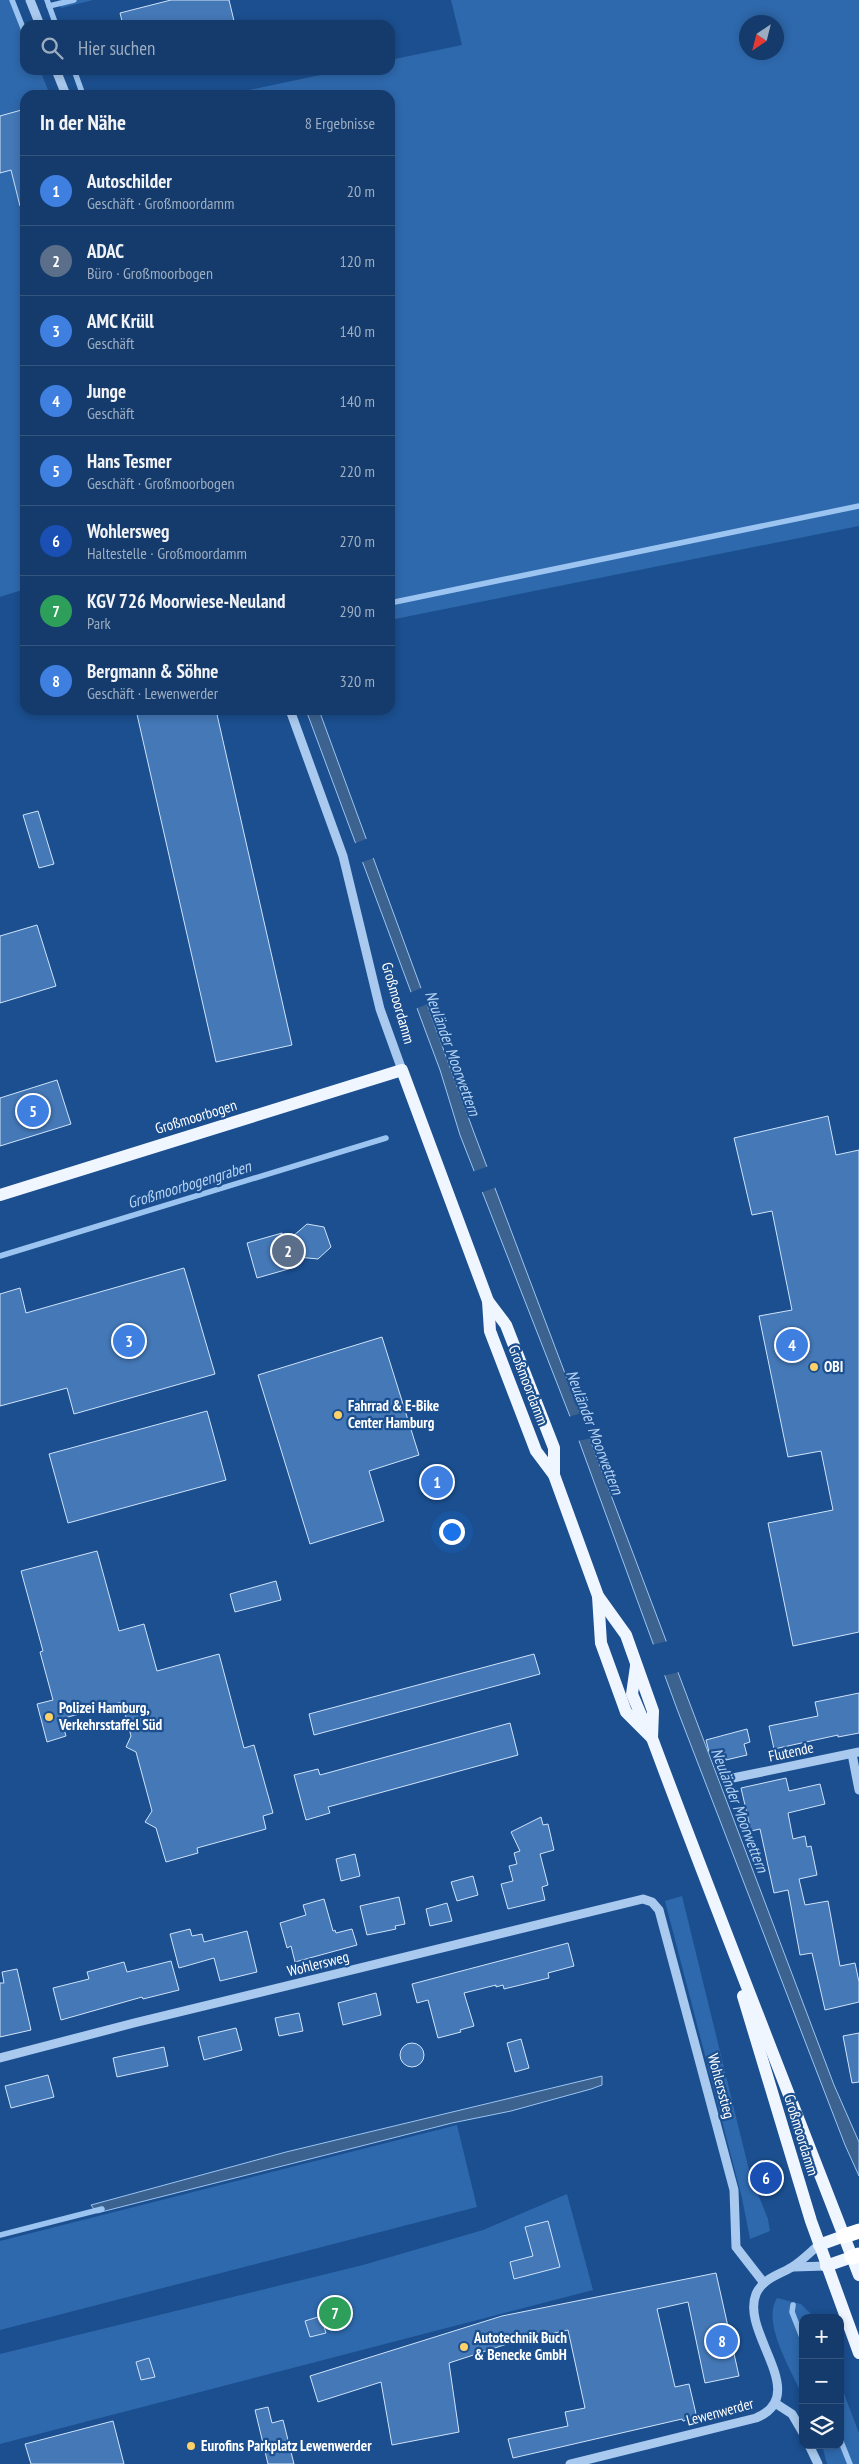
<!DOCTYPE html>
<html lang="de">
<meta charset="utf-8">
<style>
:root{--surface:#143b6b;--page:#214673;--text:#f1f3f6;--muted:#9dadc1;--line:#33557e;--accent:#ffd166}
body{margin:0;font-family:"PT Sans Narrow",sans-serif;background:var(--page);color:var(--text)}
.controls{position:absolute;right:15px;bottom:15px;display:grid;overflow:hidden;border-radius:10px;box-shadow:0 2px 8px #0003}
.controls button{width:45px;height:45px;display:grid;place-items:center;padding:0;border:0;border-bottom:1px solid var(--line);background:var(--surface);color:var(--text);font:25px sans-serif}
.compass{position:absolute;left:739px;top:15px;width:45px;height:45px;border-radius:50%;background:var(--surface);box-shadow:0 2px 8px #0003;rotate:215deg}
.you{position:absolute;left:451px;top:1531px;width:18px;height:18px;margin:-12px;border:4px solid #fff;border-radius:50%;background:#1a73e8;box-shadow:0 0 0 8px #1a73e833}
.badge{display:grid;place-items:center;width:32px;height:32px;border-radius:50%;background:var(--accent);color:#fff;font-size:16px;font-weight:700}
.pin{position:absolute;translate:-50% -50%;border:2px solid #fff;box-shadow:0 1px 5px #0006}
.list{margin:0;padding:0;list-style:none}
h2{display:flex;justify-content:space-between;align-items:center;height:65px;margin:0;padding:0 20px;font-size:21px}
h2 small{font-size:16px;font-weight:400;color:var(--muted)}
.list li{display:grid;grid-template-columns:32px 1fr auto;gap:15px;align-items:center;box-sizing:border-box;height:70px;padding:0 20px;border-top:1px solid var(--line)}
.list b{display:block;font-size:19px;white-space:nowrap}
.list p{margin:0;font-size:16px;white-space:nowrap;color:var(--muted)}
.list em{font-size:16px;font-style:normal;color:var(--muted)}
.icon{flex:none;width:28px;height:28px;fill:none;stroke:currentColor;stroke-width:2;stroke-linecap:round;stroke-linejoin:round}
.map{position:relative;flex:none;width:859px;height:2464px;overflow:hidden}
.search{position:absolute;background:var(--surface);box-shadow:0 2px 8px #0003;left:20px;top:20px;width:375px;height:55px;display:flex;align-items:center;gap:12px;box-sizing:border-box;padding:0 18px;border-radius:15px;color:var(--muted);font-size:19px}
.panel{position:absolute;background:var(--surface);box-shadow:0 2px 8px #0003;left:20px;top:90px;width:375px;height:625px;border-radius:15px}
.map>svg:first-child{display:block}
.green{fill:#2e69ad;fill-rule:evenodd}
.water{fill:#3c6290;stroke:#9cc4f0}
.pier{fill:#1b4f8f}
.lines{fill:none;stroke-linecap:round;stroke-linejoin:round}
.stream{stroke:#9cc4f0;stroke-width:5.5}
.building{fill:#4478b7;stroke:#cfe3fa}
.minor{stroke:#a9c9ee;stroke-width:9}
.major{stroke:#f0f6ff;stroke-width:12}
.highway{stroke:#fff;stroke-width:15}
.poi-dot{fill:#ffd166;stroke:#1b4f8f;stroke-width:2}
.labels{text-anchor:middle;stroke-width:4.5;stroke-linejoin:round;paint-order:stroke}
.street-label{font-size:15px;fill:#fff;stroke:#1b4f8f}
.poi-label{font-size:15px;font-weight:bold;fill:#fff;stroke:#1b4f8f;text-anchor:start}
.water-label{font-size:16px;font-style:italic;fill:#b5d3f5;stroke:#1b4f8f}
</style>
<div class="map">
<svg width="859" height="2464" viewBox="0 0 859 2464">
<rect width="100%" height="100%" fill="#1b4f8f"/>
<g class="green">
<polygon points="0,0 14,0 25,29 25,70 40,70 50,95 25,95 25,589 0,597"/>
<polygon points="58,0 93,0 61,8"/>
<path d="M 451,0 L 859,0 L 859,526 L 390,620 L 390,95 L 225,95 L 344,70 L 390,70 L 390,60 L 462,45 ZM 746,22 L 776,22 L 776,52 L 746,52 Z"/>
<polygon points="682,1896 750,2174 768,2219 770,2231 750,2239 742,2198 665,1901"/>
<polygon points="457,2125 477,2207 0,2330 0,2241"/>
<polygon points="567,2194 593,2290 0,2444 0,2354 363,2265 483,2230"/>
<path d="M 777,2298 L 801,2304 L 815,2318 L 803,2318 L 803,2397 C 792,2371 761,2323 777,2298 Z"/>
<polygon points="840,2383 859,2433 859,2464 827,2464 822,2445 840,2445"/>
</g>
<g class="water">
<polygon points="306,710 319,710 473,1130 834,2085 859,2142 859,2176 845,2145 677,1709 571,1419 460,1135 440,1070"/>
<polygon points="602,2076 602,2085 591,2089 511,2111 452,2123 97,2213 91,2205 286,2152"/>
</g>
<g class="pier">
<polygon points="369,838 376,857 360,863 353,844"/>
<polygon points="424,987 430,1003 415,1009 409,993"/>
<polygon points="489,1166 497,1187 480,1193 472,1172"/>
<polygon points="582,1413 592,1438 577,1441 568,1417"/>
<polygon points="668,1641 679,1672 662,1676 651,1645"/>
</g>
<g class="lines">
<g class="stream">
<polyline points="12,0 25,33"/>
<polyline points="47,0 56,25"/>
<polyline points="49,6 74,0"/>
<polyline points="74,70 83,95"/>
<polyline points="390,603 859,506"/>
<polyline points="0,1256 386,1138"/>
<polyline points="0,2235 102,2209"/>
<polyline points="793,2305 792,2312 803,2340"/>
<polyline points="840,2439 850,2464"/>
</g>
</g>
<g class="building">
<polygon points="171,0 229,0 235,25 123,25 120,13"/>
<polygon points="25,109 25,206 20,206 11,170 0,173 0,116"/>
<polygon points="136,710 216,710 292,1045 216,1062"/>
<polygon points="38,811 54,864 39,868 23,815"/>
<polygon points="37,925 56,986 0,1003 0,936"/>
<polygon points="57,1080 71,1124 0,1146 0,1098"/>
<polygon points="828,1116 836,1155 859,1150 859,1632 793,1646 768,1523 833,1510 821,1451 788,1457 759,1316 792,1310 772,1211 752,1215 734,1138"/>
<polygon points="307,1224 324,1227 331,1247 318,1259 288,1256 292,1268 257,1278 247,1243 282,1233 285,1243"/>
<polygon points="184,1268 215,1374 74,1414 67,1388 0,1406 0,1294 20,1288 26,1313"/>
<polygon points="382,1337 419,1455 369,1471 384,1521 310,1544 258,1375"/>
<polygon points="207,1411 226,1480 68,1523 49,1454"/>
<polygon points="97,1551 119,1631 144,1624 157,1671 219,1654 244,1748 254,1745 273,1813 263,1816 266,1829 197,1848 198,1853 166,1862 156,1828 145,1822 152,1811 136,1752 126,1747 131,1736 122,1702 61,1719 66,1736 47,1742 37,1704 53,1700 40,1652 43,1651 21,1571"/>
<polygon points="276,1581 281,1600 235,1612 230,1594"/>
<polygon points="534,1654 540,1674 314,1735 309,1714"/>
<polygon points="859,1693 859,1733 838,1737 838,1735 774,1749 769,1726 818,1716 815,1702"/>
<polygon points="510,1723 518,1755 328,1807 330,1813 306,1820 294,1775 318,1769 320,1775"/>
<polygon points="747,1729 750,1742 744,1744 747,1755 726,1760 723,1749 709,1752 706,1740"/>
<polygon points="786,1778 789,1791 820,1784 825,1804 788,1813 793,1839 805,1836 807,1847 811,1846 817,1875 799,1879 805,1905 828,1901 840,1966 855,1963 859,1982 859,2002 825,2010 812,1953 800,1955 788,1890 774,1893 760,1829 751,1831 741,1788"/>
<polygon points="541,1817 543,1825 548,1824 554,1850 540,1854 548,1885 542,1887 545,1900 508,1909 501,1884 513,1881 509,1866 517,1864 514,1853 520,1851 511,1832"/>
<polygon points="355,1854 360,1876 341,1881 336,1859"/>
<polygon points="473,1876 478,1895 457,1901 451,1882"/>
<polygon points="399,1897 405,1924 395,1926 396,1929 367,1935 360,1906"/>
<polygon points="324,1899 333,1931 335,1930 336,1933 352,1929 357,1945 295,1962 291,1946 287,1948 280,1923 306,1915 303,1905"/>
<polygon points="447,1903 452,1921 430,1926 426,1909"/>
<polygon points="190,1929 192,1936 202,1934 204,1942 247,1931 257,1972 220,1981 214,1958 179,1968 170,1934"/>
<polygon points="568,1943 574,1966 548,1973 549,1978 504,1989 503,1985 496,1987 496,1985 464,1993 474,2026 460,2030 461,2032 438,2038 428,2000 417,2003 412,1984"/>
<polygon points="171,1961 179,1990 143,1999 142,1997 61,2020 53,1988 89,1979 87,1972 124,1962 127,1972"/>
<polygon points="17,1969 31,2030 0,2037 0,1983 4,1983 2,1972"/>
<polygon points="376,1993 381,2015 343,2025 338,2003"/>
<polygon points="299,2013 303,2031 279,2036 275,2018"/>
<polygon points="236,2028 242,2050 204,2060 198,2037"/>
<polygon points="859,2033 859,2082 852,2083 843,2036"/>
<polygon points="521,2039 529,2068 515,2072 507,2043"/>
<circle cx="412" cy="2055" r="12"/>
<polygon points="164,2047 168,2066 117,2077 113,2058"/>
<polygon points="48,2075 54,2097 11,2108 5,2086"/>
<polygon points="548,2221 560,2267 514,2279 510,2262 533,2256 525,2227"/>
<polygon points="716,2273 739,2376 705,2383 688,2302 657,2309 675,2387 689,2384 697,2418 683,2421 682,2419 513,2458 508,2439 568,2426 565,2412 585,2408 568,2330 510,2343 449,2363 459,2432 392,2445 381,2382 318,2402 310,2376 502,2316"/>
<polygon points="321,2316 326,2333 310,2337 305,2321"/>
<polygon points="149,2358 155,2377 141,2380 136,2362"/>
<polygon points="268,2407 272,2423 283,2420 294,2464 268,2464 255,2410"/>
<polygon points="113,2421 124,2464 31,2464 25,2444"/>
</g>
<g class="lines">
<g class="minor">
<polyline points="30,0 40,25"/>
<polyline points="56,70 66,95"/>
<polyline points="290,710 343,856 380,1009 402,1070"/>
<polyline points="852,1754 859,1790"/>
<polyline points="728,1779 859,1752"/>
<polyline points="0,2058 134,2023 643,1899 652,1902 659,1910 734,2190 736,2247 764,2283"/>
<polyline points="793,2267 826,2266"/>
<polyline points="775,2403 792,2414 803,2433"/>
<polyline points="809,2445 818,2464"/>
<path d="M 570,2464 L 756,2418 C 812,2395 740,2333 756,2294 C 763,2278 779,2275 792,2267 C 802,2261 810,2252 819,2245"/>
</g>
<g class="major">
<polyline points="0,1195 402,1070 488,1301 506,1325 554,1448 554,1475"/>
<path d="M 488,1301 L 490,1331 L 536,1451 L 554,1475 L 598,1596 L 626,1635 L 653,1711 L 652,1738 C 719,1918 790,2096 859,2275"/>
<polyline points="598,1596 601,1643 626,1712 652,1738"/>
<polyline points="636,1666 632,1694 646,1727"/>
<polyline points="743,1996 811,2221 859,2353"/>
<polyline points="819,2245 844,2236"/>
<polyline points="826,2266 852,2257"/>
</g>
<g class="highway">
<polyline points="844,2236 859,2231"/>
<polyline points="852,2257 859,2255"/>
</g>
</g>
<g class="poi-dot">
<circle cx="814" cy="1367" r="5"/>
<circle cx="338" cy="1415" r="5"/>
<circle cx="49" cy="1717" r="5"/>
<circle cx="464" cy="2347" r="5"/>
<circle cx="191" cy="2446" r="5"/>
</g>
<g class="labels">
<g class="street-label">
<text transform="translate(398 1003) rotate(74)" y="5">Großmoordamm</text>
<text transform="translate(196 1117) rotate(-17)" y="5">Großmoorbogen</text>
<text transform="translate(528 1385) rotate(69)" y="5">Großmoordamm</text>
<text transform="translate(791 1752) rotate(-12)" y="5">Flutende</text>
<text transform="translate(318 1964) rotate(-14)" y="5">Wohlersweg</text>
<text transform="translate(721 2086) rotate(75)" y="5">Wohlersstieg</text>
<text transform="translate(801 2135) rotate(73)" y="5">Großmoordamm</text>
<text transform="translate(720 2412) rotate(-15)" y="5">Lewenwerder</text>
</g>
<g class="poi-label">
<text x="824" y="1372">OBI</text>
<text x="348" y="1411">Fahrrad &amp; E-Bike<tspan x="348" dy="17">Center Hamburg</tspan></text>
<text x="59" y="1713">Polizei Hamburg,<tspan x="59" dy="17">Verkehrsstaffel Süd</tspan></text>
<text x="474" y="2343">Autotechnik Buch<tspan x="474" dy="17">&amp; Benecke GmbH</tspan></text>
<text x="201" y="2451">Eurofins Parkplatz Lewenwerder</text>
</g>
<g class="water-label">
<text transform="translate(453 1053) rotate(70)" y="6">Neuländer Moorwettern</text>
<text transform="translate(189 1184) rotate(-17)" y="6">Großmoorbogengraben</text>
<text transform="translate(595 1432) rotate(69)" y="6">Neuländer Moorwettern</text>
<text transform="translate(740 1810) rotate(69)" y="6">Neuländer Moorwettern</text>
</g>
</g>
</svg>
<div class="controls">
<button>+</button>
<button>−</button>
<button><svg class="icon" aria-label="layers" viewBox="0 0 24 24"><path d="M12 4l9 5-9 5-9-5zM3 14l9 5 9-5"/></svg></button>
</div>
<svg class="compass" viewBox="-18 -18 36 36"><path d="M0-13l5 13h-10z" fill="#e53935"/><path d="M0 13l5-13h-10z" fill="#9dadc1"/></svg>
<div class="you"></div>
<div class="pin badge" style="left:437px;top:1482px;background:#3f7fe0">1</div>
<div class="pin badge" style="left:288px;top:1251px;background:#5c6f8a">2</div>
<div class="pin badge" style="left:129px;top:1341px;background:#3f7fe0">3</div>
<div class="pin badge" style="left:792px;top:1345px;background:#3f7fe0">4</div>
<div class="pin badge" style="left:33px;top:1111px;background:#3f7fe0">5</div>
<div class="pin badge" style="left:766px;top:2178px;background:#1a4fb4">6</div>
<div class="pin badge" style="left:335px;top:2313px;background:#2e9e5b">7</div>
<div class="pin badge" style="left:722px;top:2341px;background:#3f7fe0">8</div>
<div class="search"><svg class="icon" aria-label="search" viewBox="0 0 24 24"><circle cx="10" cy="10" r="6"/><path d="M15 15l6 6"/></svg>Hier suchen</div>
<section class="panel">
<h2>In der Nähe<small>8 Ergebnisse</small></h2>
<ul class="list">
<li><span class="badge" style="background:#3f7fe0">1</span><div><b>Autoschilder</b><p>Geschäft · Großmoordamm</p></div><em>20 m</em></li>
<li><span class="badge" style="background:#5c6f8a">2</span><div><b>ADAC</b><p>Büro · Großmoorbogen</p></div><em>120 m</em></li>
<li><span class="badge" style="background:#3f7fe0">3</span><div><b>AMC Krüll</b><p>Geschäft</p></div><em>140 m</em></li>
<li><span class="badge" style="background:#3f7fe0">4</span><div><b>Junge</b><p>Geschäft</p></div><em>140 m</em></li>
<li><span class="badge" style="background:#3f7fe0">5</span><div><b>Hans Tesmer</b><p>Geschäft · Großmoorbogen</p></div><em>220 m</em></li>
<li><span class="badge" style="background:#1a4fb4">6</span><div><b>Wohlersweg</b><p>Haltestelle · Großmoordamm</p></div><em>270 m</em></li>
<li><span class="badge" style="background:#2e9e5b">7</span><div><b>KGV 726 Moorwiese-Neuland</b><p>Park</p></div><em>290 m</em></li>
<li><span class="badge" style="background:#3f7fe0">8</span><div><b>Bergmann &amp; Söhne</b><p>Geschäft · Lewenwerder</p></div><em>320 m</em></li>
</ul>
</section>
</div>
